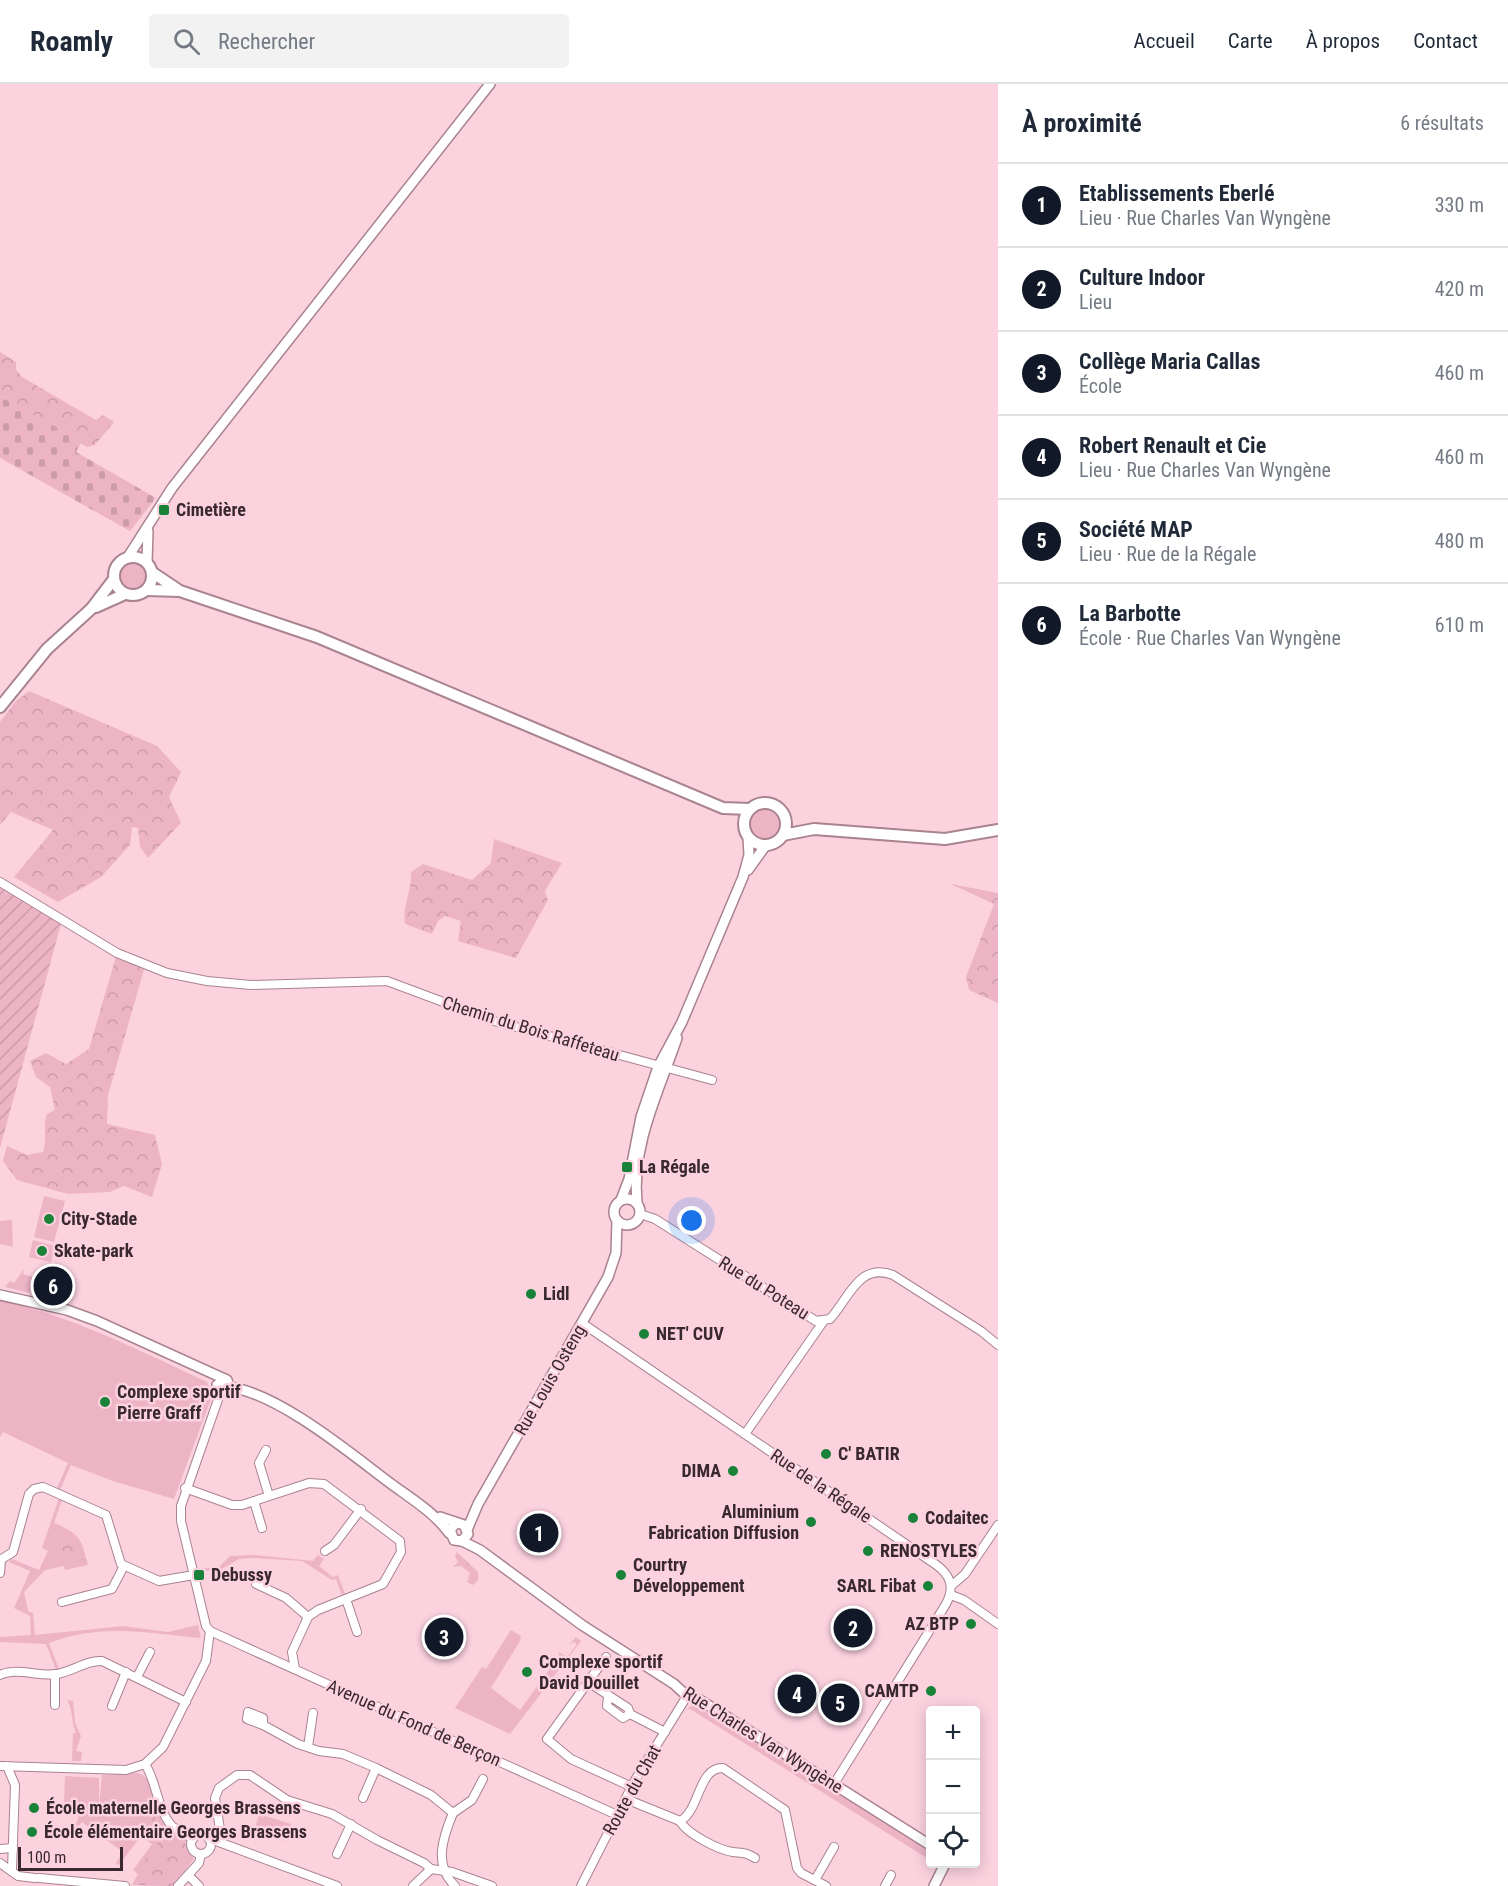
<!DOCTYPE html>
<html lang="fr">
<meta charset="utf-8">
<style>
:root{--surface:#fff;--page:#f2f2f3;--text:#1f2937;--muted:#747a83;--line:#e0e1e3;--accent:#111827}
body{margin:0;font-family:"Roboto Condensed",sans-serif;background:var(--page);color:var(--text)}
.controls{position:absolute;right:18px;bottom:18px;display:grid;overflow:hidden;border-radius:6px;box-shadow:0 3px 15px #0003}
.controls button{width:54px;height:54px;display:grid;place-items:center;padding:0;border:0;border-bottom:2px solid var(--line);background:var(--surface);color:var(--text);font:30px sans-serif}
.scale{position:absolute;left:18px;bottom:15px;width:105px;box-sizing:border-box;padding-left:6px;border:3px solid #39292e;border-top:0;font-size:16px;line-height:21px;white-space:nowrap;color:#39292e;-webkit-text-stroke:4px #fcd2df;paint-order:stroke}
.you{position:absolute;left:692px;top:1137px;width:21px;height:21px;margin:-15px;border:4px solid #fff;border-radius:50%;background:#1a73e8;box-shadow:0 0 0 9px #1a73e833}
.badge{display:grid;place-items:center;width:39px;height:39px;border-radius:50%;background:var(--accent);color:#fff;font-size:20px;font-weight:700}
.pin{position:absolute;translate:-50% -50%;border:3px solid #fff;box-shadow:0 2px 6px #0006}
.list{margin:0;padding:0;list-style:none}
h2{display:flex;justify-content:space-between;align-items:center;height:78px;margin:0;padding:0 24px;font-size:26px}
h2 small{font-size:20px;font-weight:400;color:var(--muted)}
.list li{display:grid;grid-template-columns:39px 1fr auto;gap:18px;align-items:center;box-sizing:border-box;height:84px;padding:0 24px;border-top:2px solid var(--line)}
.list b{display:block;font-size:22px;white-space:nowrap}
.list p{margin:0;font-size:20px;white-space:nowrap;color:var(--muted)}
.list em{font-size:20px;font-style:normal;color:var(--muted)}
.icon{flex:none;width:33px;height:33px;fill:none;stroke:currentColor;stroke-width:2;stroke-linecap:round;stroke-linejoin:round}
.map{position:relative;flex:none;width:998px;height:1802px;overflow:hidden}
header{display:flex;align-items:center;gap:36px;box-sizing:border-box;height:84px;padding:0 30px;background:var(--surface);border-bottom:2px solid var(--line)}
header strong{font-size:28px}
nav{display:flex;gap:33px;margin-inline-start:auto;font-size:21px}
.search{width:420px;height:54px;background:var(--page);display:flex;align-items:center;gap:15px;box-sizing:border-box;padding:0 21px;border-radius:6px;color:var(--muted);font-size:22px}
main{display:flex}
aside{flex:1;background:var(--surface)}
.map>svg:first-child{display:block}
.green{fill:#edb4c6}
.forest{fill:url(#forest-crowns)}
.cemetery{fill:url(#cemetery-stones)}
.garden{fill:url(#garden-furrows)}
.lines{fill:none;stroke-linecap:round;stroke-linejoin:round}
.minor-casing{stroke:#a9838e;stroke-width:10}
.tertiary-casing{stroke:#a9838e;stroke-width:12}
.secondary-casing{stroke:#a9838e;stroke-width:14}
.minor{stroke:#fff;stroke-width:8}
.tertiary{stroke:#fff;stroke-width:9}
.secondary{stroke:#fff;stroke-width:10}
.poi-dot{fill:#188338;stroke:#fcd2df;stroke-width:2}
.labels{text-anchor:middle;stroke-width:5;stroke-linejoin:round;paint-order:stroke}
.poi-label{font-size:18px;font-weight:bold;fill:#39292e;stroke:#fcd2df;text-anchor:start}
.street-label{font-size:18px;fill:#39292e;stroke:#fcd2df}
</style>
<header>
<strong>Roamly</strong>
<div class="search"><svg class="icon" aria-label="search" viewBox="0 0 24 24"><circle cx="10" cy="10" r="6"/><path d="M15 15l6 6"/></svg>Rechercher</div>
<nav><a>Accueil</a><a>Carte</a><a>À propos</a><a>Contact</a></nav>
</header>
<main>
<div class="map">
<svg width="998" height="1802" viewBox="0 0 998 1802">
<defs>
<pattern id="forest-crowns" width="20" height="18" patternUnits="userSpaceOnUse" patternTransform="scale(1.5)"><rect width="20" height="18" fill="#edb4c6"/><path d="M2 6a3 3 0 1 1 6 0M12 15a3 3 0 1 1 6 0" fill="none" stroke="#cc9baa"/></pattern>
<pattern id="cemetery-stones" width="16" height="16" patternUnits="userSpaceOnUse" patternTransform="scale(1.5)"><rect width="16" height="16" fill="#edb4c6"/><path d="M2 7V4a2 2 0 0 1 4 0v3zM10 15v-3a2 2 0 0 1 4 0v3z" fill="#cc9baa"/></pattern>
<pattern id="garden-furrows" width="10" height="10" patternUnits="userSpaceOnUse" patternTransform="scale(1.5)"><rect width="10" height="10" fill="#edb4c6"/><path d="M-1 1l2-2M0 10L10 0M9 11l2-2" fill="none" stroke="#cc9baa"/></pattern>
</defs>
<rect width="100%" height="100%" fill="#fcd2df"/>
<g class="green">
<circle cx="134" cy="492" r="14"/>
<circle cx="765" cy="741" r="15"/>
<polygon points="44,1112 65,1117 54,1158 34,1153"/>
<polygon points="12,1136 13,1163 0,1160 0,1137"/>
<polygon points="33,1156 55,1162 51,1178 29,1173"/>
<polygon points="24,1185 23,1190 34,1193 30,1209 5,1203 10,1197 14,1199"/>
<path d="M 0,1216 C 73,1233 139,1266 207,1298 L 212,1312 L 174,1415 L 113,1397 L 71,1381 L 60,1406 L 57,1404 L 68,1379 L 3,1348 L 0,1353 Z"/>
<path d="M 59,1414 L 62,1416 L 54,1439 C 80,1450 81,1454 88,1481 L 65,1486 L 64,1482 L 45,1486 L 24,1508 L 28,1527 L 33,1529 L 35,1551 L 123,1542 L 168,1548 L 198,1541 L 201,1554 C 146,1549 102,1539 49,1559 L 59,1585 L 56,1586 L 46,1560 L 0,1558 L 0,1553 L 31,1551 L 30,1532 L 14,1524 L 30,1487 L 9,1478 L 12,1475 L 39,1486 L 48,1467 L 42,1464 Z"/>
<polygon points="253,1471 313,1477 318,1471 324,1475 319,1482 333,1493 338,1491 345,1510 342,1512 336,1495 332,1496 302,1477 252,1474 239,1475 220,1486 204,1487 199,1491 198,1485 219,1483 230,1472"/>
<polygon points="511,1546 521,1552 520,1557 491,1604 520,1626 559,1572 559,1568 567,1573 577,1560 574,1558 569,1561 576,1553 581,1557 510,1650 455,1624 482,1583 486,1585"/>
<path d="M 67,1616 L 73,1617 L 75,1639 L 81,1652 L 76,1667 L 82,1668 L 81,1677 L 72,1677 L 73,1649 L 76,1649 C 71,1638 73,1624 67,1616 Z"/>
<polygon points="693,1621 720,1635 930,1768 930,1776 690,1625 685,1626"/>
<path d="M 138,1689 C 162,1697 149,1738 185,1755 L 186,1765 L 194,1775 L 173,1802 L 132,1801 L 138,1790 L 133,1786 L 152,1760 L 141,1752 L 119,1781 L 116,1779 L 123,1768 L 82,1738 L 68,1756 L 63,1756 L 78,1736 L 80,1722 L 92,1722 L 64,1720 L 65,1692 L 99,1694 L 99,1722 L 102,1691 Z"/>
<polygon points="259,1730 291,1740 286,1757 254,1747"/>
</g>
<g class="forest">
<polygon points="0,268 16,278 16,286 22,293 96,336 103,331 114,338 95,361 87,363 0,312"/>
<polygon points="29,607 157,662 181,688 169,713 181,739 148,774 140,763 138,744 132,743 130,761 101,793 58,818 14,793 53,746 11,728 0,741 0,638 16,617"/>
<path d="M 494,755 L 562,779 L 545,807 L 548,816 L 516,874 L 458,857 L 461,837 L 445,832 L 438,837 L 432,850 L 405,840 C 402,822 412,807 411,788 L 423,780 L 472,796 L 491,779 Z"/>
<polygon points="951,800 998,809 998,919 969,906 966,893 994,820"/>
<path d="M 117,869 L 145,882 L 108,1011 L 107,1040 L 155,1051 L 162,1080 L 152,1113 L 124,1102 L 110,1108 L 68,1110 L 17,1096 L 3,1077 L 7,1062 L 27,1071 L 43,1068 C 48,1054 42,1044 47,1030 L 55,1026 L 50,1003 L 36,993 L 30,977 L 46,969 L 66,980 L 89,965 Z"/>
<polygon points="62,1453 68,1456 78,1455 77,1466 84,1476 64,1477"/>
<polygon points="457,1468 478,1488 478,1496 473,1501 467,1498 470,1489 461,1482 453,1483 458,1478 455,1472"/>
<polygon points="144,1722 155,1732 157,1739 167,1742 177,1750 171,1755 169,1762 174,1763 184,1757 193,1774 172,1802 135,1801 140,1791 141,1778 158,1763 156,1757 141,1751 146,1737 141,1725"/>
</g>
<polygon class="cemetery" points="0,312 81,359 76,368 156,414 130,447 0,374"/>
<polygon class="garden" points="0,803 13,809 61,840 0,1064"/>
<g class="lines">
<defs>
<g id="minor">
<polyline points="0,798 117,869 167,889 207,897 251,901 387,897 494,937 712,996"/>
<path d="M 640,1130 L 655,1135 L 816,1237 L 830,1235 C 849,1215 858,1178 893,1191 L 981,1247 L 998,1261"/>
<path d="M 582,1239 L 935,1480 C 951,1491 955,1503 946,1520 L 834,1700"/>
<polyline points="745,1350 823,1238"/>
<polyline points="266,1366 259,1379 269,1412"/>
<polyline points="185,1404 232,1421 242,1421 309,1399 324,1400 400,1457 401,1468 383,1500 318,1526 308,1533 292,1568 295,1585"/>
<polyline points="254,1417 262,1444"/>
<polyline points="325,1467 334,1461 361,1425"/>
<polyline points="0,1476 13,1468 29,1410 34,1405 43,1403 106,1431 121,1480 159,1497 194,1491"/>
<polyline points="0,1489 1,1476"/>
<polyline points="256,1500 286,1514 308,1533"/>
<polyline points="951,1502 965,1490 998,1441"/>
<polyline points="951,1511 964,1516 998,1540"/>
<polyline points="346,1515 357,1548"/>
<polyline points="62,1518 112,1505 124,1482"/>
<polyline points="210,1547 617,1731"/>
<polyline points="606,1573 547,1655 571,1675 632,1703"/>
<path d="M 0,1591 C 17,1583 39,1593 57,1590 C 72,1588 86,1576 102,1577 L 186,1618"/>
<polyline points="137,1593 150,1568"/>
<polyline points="588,1598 628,1624 630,1630 623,1634 607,1622 608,1613"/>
<polyline points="55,1621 55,1590"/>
<polyline points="112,1622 126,1588"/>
<polygon points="248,1628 263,1634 263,1641 247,1635"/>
<polyline points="630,1630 665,1648"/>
<path d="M 263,1641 L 298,1660 L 319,1667 L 343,1670 L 376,1684 L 431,1711 L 453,1729 C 443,1753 433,1781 455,1802"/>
<polyline points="308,1663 313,1629"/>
<path d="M 145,1680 C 157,1698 157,1726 172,1742 C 178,1747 186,1750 193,1755"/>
<polyline points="0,1682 126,1686 145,1680 163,1663 206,1577 210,1547 206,1542 181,1437 181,1422 221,1307"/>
<polyline points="7,1682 15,1701 12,1785"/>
<polyline points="363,1714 376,1684"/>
<path d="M 626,1715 L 680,1737 C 700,1727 698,1683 723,1684 L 785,1726 L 797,1784 L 801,1789 L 826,1802"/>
<polyline points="453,1729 472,1716 483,1695"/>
<path d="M 680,1737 C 686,1749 718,1766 733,1768 C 742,1769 746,1768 755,1774"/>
<circle cx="201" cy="1760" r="10"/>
<polyline points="208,1754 337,1802"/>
<polyline points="222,1758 215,1714 219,1704 237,1691 250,1691 287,1716 332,1730 377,1756 424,1779 431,1785"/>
<polyline points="0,1765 13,1764"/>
<polyline points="337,1770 351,1740"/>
<polyline points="0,1779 18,1792 35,1794"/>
<polyline points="431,1785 452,1788 492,1802"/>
<polyline points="188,1791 199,1802"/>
<polyline points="39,1794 125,1802"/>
<polyline points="815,1796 834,1763"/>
<polyline points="178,1802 199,1779 201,1770"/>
<polyline points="413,1802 431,1785"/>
<polyline points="581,1802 635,1696 687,1612"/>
<polyline points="885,1802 891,1791"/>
</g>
<g id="tertiary">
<polyline points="128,473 172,404 490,0"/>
<polyline points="147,478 148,447"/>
<polyline points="748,786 766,761"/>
<circle cx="627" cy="1128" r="13"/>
<polyline points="621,1116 629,1095 641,1033 658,983 682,938 743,793 749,771 748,753"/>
<path d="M 637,1119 C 631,1061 659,1007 677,954"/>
<polyline points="0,1211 67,1226 97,1237 227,1296 229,1303 223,1308 217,1301 225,1295"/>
<path d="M 229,1303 C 278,1309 350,1369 390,1399 C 410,1414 434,1428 449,1449"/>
<polyline points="440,1433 464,1441 468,1450 462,1457 454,1456 450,1446 455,1440"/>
<polyline points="467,1446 478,1420 608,1193 616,1169 617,1136"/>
<polyline points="462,1457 480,1466 582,1541 674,1600 687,1612 700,1616 930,1761"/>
<polyline points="934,1802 945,1780"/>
</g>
<g id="secondary">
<circle cx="133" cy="492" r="19"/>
<polyline points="153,489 177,505"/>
<polyline points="147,506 180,507 317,553 723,724 750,725"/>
<polyline points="96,523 125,510"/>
<polyline points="0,623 47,565 91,525 114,495"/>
<circle cx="765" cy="740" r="21"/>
<polyline points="783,751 814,745 945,755 998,746"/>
</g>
</defs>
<use href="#minor" class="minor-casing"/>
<use href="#tertiary" class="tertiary-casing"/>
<use href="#secondary" class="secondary-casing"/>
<use href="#minor" class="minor"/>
<use href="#tertiary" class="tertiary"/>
<use href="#secondary" class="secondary"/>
</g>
<g class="poi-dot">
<rect x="158" y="420" width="12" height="12" rx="3"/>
<rect x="621" y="1077" width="12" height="12" rx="3"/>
<circle cx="49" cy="1135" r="6"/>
<circle cx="42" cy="1167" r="6"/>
<circle cx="531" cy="1210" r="6"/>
<circle cx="644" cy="1250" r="6"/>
<circle cx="105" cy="1318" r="6"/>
<circle cx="826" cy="1370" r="6"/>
<circle cx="733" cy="1387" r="6"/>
<circle cx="913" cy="1434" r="6"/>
<circle cx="811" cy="1438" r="6"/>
<circle cx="868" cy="1467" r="6"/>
<rect x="193" y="1485" width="12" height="12" rx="3"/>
<circle cx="621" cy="1491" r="6"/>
<circle cx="928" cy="1502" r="6"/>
<circle cx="971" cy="1540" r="6"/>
<circle cx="527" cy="1588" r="6"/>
<circle cx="931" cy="1607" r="6"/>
<circle cx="34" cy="1724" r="6"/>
<circle cx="32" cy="1748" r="6"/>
</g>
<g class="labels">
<g class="poi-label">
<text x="176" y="432">Cimetière</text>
<text x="639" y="1089">La Régale</text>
<text x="61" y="1141">City-Stade</text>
<text x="54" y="1173">Skate-park</text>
<text x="543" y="1216">Lidl</text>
<text x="656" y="1256">NET' CUV</text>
<text x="117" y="1314">Complexe sportif<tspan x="117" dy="21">Pierre Graff</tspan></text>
<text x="838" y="1376">C' BATIR</text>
<text x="721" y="1393" text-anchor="end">DIMA</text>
<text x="799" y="1434" text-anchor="end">Aluminium<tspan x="799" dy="21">Fabrication Diffusion</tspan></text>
<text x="925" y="1440">Codaitec</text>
<text x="880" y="1473">RENOSTYLES</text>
<text x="633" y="1487">Courtry<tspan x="633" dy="21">Développement</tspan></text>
<text x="211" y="1497">Debussy</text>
<text x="916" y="1508" text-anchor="end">SARL Fibat</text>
<text x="959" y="1546" text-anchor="end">AZ BTP</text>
<text x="539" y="1584">Complexe sportif<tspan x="539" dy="21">David Douillet</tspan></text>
<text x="919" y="1613" text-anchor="end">CAMTP</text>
<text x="46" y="1730">École maternelle Georges Brassens</text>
<text x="44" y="1754">École élémentaire Georges Brassens</text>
</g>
<g class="street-label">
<text transform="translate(531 945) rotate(17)" y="6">Chemin du Bois Raffeteau</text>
<text transform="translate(764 1204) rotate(32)" y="6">Rue du Poteau</text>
<text transform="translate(550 1296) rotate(-60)" y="6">Rue Louis Osteng</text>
<text transform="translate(821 1402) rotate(34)" y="6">Rue de la Régale</text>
<text transform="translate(414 1639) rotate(24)" y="6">Avenue du Fond de Berçon</text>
<text transform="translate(763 1656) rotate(32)" y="6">Rue Charles Van Wyngène</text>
<text transform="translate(632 1706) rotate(-61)" y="6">Route du Chat</text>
</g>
</g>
</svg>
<div class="controls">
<button>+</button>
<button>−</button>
<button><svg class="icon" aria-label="locate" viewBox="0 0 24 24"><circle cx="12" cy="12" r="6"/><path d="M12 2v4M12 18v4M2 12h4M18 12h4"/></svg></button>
</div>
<div class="scale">100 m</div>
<div class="you"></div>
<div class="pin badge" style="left:539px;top:1449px">1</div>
<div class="pin badge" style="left:853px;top:1544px">2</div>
<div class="pin badge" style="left:444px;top:1553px">3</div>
<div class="pin badge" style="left:797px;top:1610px">4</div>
<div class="pin badge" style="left:840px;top:1619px">5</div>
<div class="pin badge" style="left:53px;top:1202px">6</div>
</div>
<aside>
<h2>À proximité<small>6 résultats</small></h2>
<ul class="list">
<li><span class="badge">1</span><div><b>Etablissements Eberlé</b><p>Lieu · Rue Charles Van Wyngène</p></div><em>330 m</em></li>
<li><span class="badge">2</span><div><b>Culture Indoor</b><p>Lieu</p></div><em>420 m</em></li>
<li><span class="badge">3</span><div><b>Collège Maria Callas</b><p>École</p></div><em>460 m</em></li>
<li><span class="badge">4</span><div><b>Robert Renault et Cie</b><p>Lieu · Rue Charles Van Wyngène</p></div><em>460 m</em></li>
<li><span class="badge">5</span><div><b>Société MAP</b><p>Lieu · Rue de la Régale</p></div><em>480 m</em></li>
<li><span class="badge">6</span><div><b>La Barbotte</b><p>École · Rue Charles Van Wyngène</p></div><em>610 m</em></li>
</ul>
</aside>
</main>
